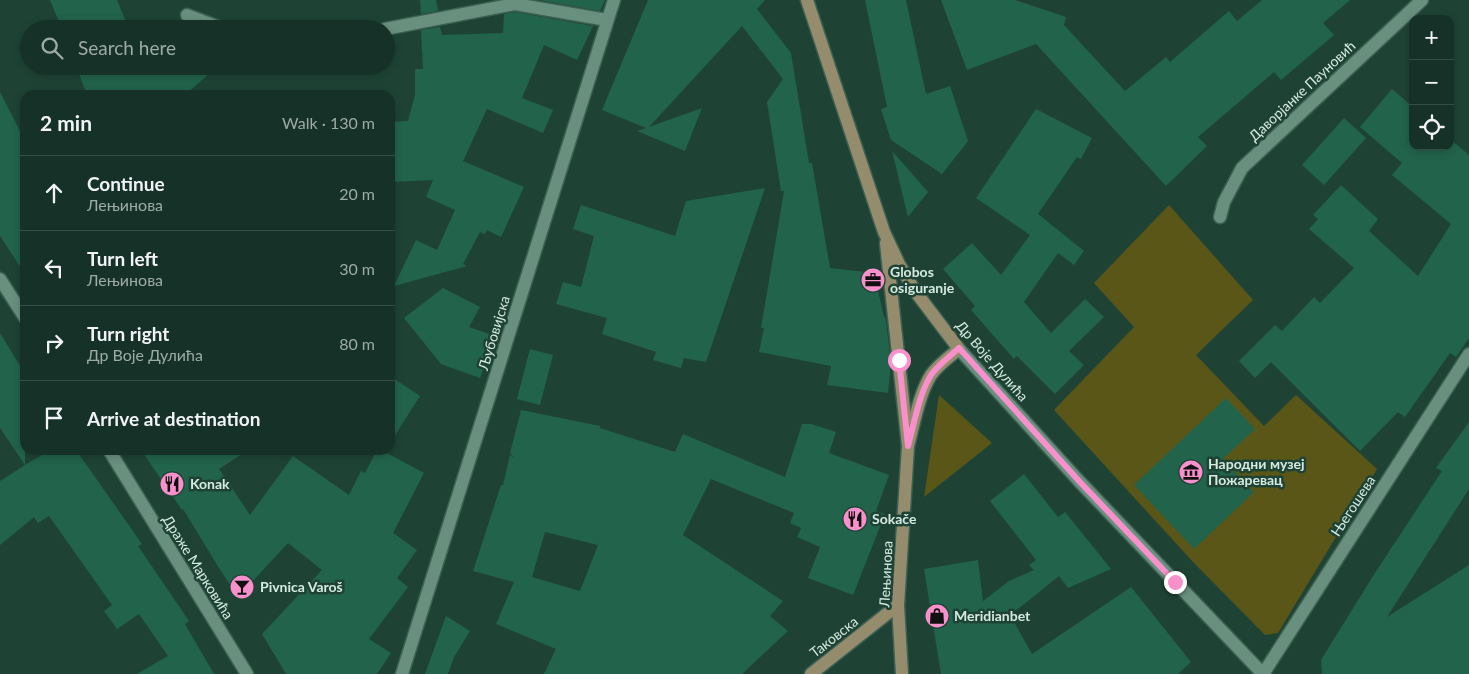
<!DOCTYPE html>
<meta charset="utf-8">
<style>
:root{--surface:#163228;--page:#233e34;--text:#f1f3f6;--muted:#9eaaa8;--line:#354d45}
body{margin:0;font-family:Lato,sans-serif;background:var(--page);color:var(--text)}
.controls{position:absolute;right:15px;top:15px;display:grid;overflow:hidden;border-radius:10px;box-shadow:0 2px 8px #0003}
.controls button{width:45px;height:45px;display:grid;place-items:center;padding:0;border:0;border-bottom:1px solid var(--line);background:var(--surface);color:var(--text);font:25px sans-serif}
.stop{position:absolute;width:15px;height:15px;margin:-11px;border:4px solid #f890cb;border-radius:50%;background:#fff}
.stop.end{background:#f890cb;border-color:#fff;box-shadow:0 1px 5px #0008}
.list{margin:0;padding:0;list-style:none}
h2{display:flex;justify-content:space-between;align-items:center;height:65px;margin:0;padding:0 20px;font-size:21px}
h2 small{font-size:16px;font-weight:400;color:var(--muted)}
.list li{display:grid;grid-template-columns:32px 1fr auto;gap:15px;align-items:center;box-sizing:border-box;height:75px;padding:0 20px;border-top:1px solid var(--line)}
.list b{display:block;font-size:19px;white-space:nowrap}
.list p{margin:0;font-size:16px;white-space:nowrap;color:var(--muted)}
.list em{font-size:16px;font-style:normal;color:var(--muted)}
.icon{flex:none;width:28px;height:28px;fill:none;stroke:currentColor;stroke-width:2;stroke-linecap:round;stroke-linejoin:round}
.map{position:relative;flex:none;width:1469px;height:674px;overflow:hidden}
.search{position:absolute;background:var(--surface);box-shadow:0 2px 8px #0003;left:20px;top:20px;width:375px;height:55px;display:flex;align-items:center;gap:12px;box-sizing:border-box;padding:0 18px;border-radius:28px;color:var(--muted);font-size:19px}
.panel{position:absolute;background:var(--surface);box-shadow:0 2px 8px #0003;left:20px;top:90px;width:375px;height:365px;border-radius:15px}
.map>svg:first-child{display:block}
.green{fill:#5a5618}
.building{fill:#22634b;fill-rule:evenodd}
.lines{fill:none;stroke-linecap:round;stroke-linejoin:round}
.street-casing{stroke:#3c6053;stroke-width:15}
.secondary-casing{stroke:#3c6053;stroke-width:15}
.street{stroke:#69907f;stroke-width:12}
.secondary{stroke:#948c6d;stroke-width:12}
.route{stroke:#f890cb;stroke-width:6}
.labels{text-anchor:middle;stroke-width:5;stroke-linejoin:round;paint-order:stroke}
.street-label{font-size:14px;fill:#d5eae0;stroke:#1e4335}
.poi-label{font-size:14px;font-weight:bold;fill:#d5eae0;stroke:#1e4335;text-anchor:start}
</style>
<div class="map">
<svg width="1469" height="674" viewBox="0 0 1469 674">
<rect width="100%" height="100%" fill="#1e4335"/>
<g class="green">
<polygon points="1169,205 1253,300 1196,355 1264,426 1296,395 1377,469 1278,633 1265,635 1194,563 1054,410 1134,327 1094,283"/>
<polygon points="939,395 992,443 924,497"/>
</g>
<g class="building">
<polygon points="50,0 117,0 129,29 62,29"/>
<polygon points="420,0 436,0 438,11 421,14"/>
<polygon points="539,0 605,0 600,11"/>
<polygon points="648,0 765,0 757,9 791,53 809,163 812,163 830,268 874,273 884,317 885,317 886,321 891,364 888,393 827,385 831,366 759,352 764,328 761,328 784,191 781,191 767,102 783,79 742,26 649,127 702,108 685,151 637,131 646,128 602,110"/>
<polygon points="865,0 906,0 926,94 950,86 968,141 942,174 891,140 881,109 887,107"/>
<polygon points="941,0 1015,0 1066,17 1064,25 1125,91 1166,57 1170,62 1229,11 1237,21 1262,0 1350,0 1323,23 1334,35 1281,80 1274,72 1198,137 1207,146 1166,186 1036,44 967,70"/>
<polygon points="515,12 593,26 577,60 544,45 522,98 553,110 543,133 487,109 463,161 524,187 501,237 487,230 485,234 480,232 463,264 467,266 394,286 416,240 437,250 455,210 426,197 433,180 390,182 390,122 408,121 415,95 415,69 423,69 421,30 440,27 442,35 503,33 504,14"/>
<polygon points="76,66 218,66 185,95 87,95"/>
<polygon points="1392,89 1413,107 1413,146 1450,146 1450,139 1469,155 1469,338 1456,357 1450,353 1405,417 1398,412 1360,451 1271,362 1255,378 1239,361 1275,325 1282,331 1314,297 1320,303 1354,268 1309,229 1318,219 1313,215 1341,185 1378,219 1369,231 1418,276 1451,224 1392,175 1402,163 1360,127"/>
<polygon points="0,92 25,141 25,274 0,236"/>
<polygon points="1036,109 1092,138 1081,159 1077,157 1038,214 1084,251 1074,265 1058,253 1024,302 1051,333 1085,299 1104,317 1069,351 1084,365 1055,394 1017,356 1014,359 971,310 975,306 943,269 972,243 1001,275 1030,235 976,198"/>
<polygon points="1344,118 1366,138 1324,185 1302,165"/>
<polygon points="892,151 928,192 908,217"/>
<polygon points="765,188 706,362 684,358 681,368 653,360 656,352 602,334 607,318 556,304 563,282 581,287 594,236 573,229 581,205 675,236 686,201"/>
<polygon points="443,288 480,307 469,327 495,336 480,378 441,364 404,318"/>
<polygon points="0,333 25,374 25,465 50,450 76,450 142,544 138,546 189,621 185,624 214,674 137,674 168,656 139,614 117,629 104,611 112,605 49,516 38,523 34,517 0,545 0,481 25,465 0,428"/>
<polygon points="530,349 553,355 540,405 517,399"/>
<polygon points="390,376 420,396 390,443"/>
<polygon points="1226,398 1255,429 1223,459 1254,492 1194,549 1134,485"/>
<path d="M 521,410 L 600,426 L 600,428 L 675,452 L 683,434 L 785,477 L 802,424 L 811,424 L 836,432 L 829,453 L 889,475 L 876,511 L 885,514 L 853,595 L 808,578 L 820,547 L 797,537 L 801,528 L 790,523 L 794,513 L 711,479 L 683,535 L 783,601 L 770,616 L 788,631 L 742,674 L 544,674 L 556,649 L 496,624 L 514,582 L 473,571 L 501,485 L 503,485 L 510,455 L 514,458 L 510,453 ZM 545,532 L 598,545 L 580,591 L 532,577 Z"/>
<polygon points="1469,422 1469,489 1387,617 1469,565 1469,674 1322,674 1321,660 1373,576 1442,471 1436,468"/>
<polygon points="141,450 248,450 219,469 250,515 293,456 349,495 361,471 365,473 377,450 381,450 424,473 393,533 417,550 397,578 408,587 369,639 391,653 377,674 286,674 262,634 322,570 288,543 238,597 219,568 183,509 182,510"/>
<polygon points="1024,474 1058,517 1065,512 1111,569 1068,588 1059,576 1018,609 1009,613 1032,654 1131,587 1191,662 1178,674 941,674 924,569 978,560 983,601 1009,581 1034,570 1029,565 1036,560 990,501"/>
<polygon points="446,616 470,631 454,657 448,674 425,674"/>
</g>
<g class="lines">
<defs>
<g id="street">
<polyline points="187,15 224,29"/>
<polyline points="385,29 515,4 607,20"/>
<polyline points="1220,217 1224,202 1242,168 1422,0"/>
<polyline points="0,279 25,318"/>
<polyline points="959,349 1079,481 1263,674"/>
<polyline points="109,450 247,674"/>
<polyline points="402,674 614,0"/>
<polyline points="1263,674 1469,354"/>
</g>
<g id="secondary">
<path d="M 807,0 L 884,232 L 899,264 L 915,291 L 959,349 C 949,357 938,365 931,375 C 919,394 914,424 908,446"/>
<polyline points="886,243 908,446 898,605 902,674"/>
<polyline points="811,674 898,605"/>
</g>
</defs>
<use href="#street" class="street-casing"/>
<use href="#secondary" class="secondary-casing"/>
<use href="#street" class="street"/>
<use href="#secondary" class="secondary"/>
</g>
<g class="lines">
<path class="route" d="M 899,360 L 908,446 C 914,424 919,394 931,375 C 938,365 949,357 959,348 L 1079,481 L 1175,582"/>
</g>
<defs>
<symbol id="office-disc" viewBox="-11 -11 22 22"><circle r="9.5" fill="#f890cb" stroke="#1e4335"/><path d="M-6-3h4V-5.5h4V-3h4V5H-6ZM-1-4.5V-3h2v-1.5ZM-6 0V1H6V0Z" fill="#111"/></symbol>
<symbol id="museum-disc" viewBox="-11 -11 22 22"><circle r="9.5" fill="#f890cb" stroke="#1e4335"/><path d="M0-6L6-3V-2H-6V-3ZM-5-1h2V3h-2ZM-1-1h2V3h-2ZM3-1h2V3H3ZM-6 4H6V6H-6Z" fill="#111"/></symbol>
<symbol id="restaurant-disc" viewBox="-11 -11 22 22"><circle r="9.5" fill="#f890cb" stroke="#1e4335"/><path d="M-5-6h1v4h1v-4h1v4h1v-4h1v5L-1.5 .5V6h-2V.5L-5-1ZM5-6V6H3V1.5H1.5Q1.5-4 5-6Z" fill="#111"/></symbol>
<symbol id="bar-disc" viewBox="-11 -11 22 22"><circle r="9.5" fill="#f890cb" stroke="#1e4335"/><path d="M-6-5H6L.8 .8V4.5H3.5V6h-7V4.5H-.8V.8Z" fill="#111"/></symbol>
<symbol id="shop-disc" viewBox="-11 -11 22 22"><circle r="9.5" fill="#f890cb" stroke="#1e4335"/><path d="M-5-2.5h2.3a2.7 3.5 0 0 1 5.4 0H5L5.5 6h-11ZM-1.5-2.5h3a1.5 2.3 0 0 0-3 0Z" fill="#111"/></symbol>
</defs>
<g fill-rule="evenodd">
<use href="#office-disc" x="859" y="266" width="28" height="28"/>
<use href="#museum-disc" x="1177" y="458" width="28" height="28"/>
<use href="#restaurant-disc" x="158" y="470" width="28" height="28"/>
<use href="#restaurant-disc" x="841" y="505" width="28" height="28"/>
<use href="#bar-disc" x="228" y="573" width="28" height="28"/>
<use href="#shop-disc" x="923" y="602" width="28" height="28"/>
</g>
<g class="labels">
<g class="street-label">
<text transform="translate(1302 91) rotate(-43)" y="5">Даворјанке Пауновић</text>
<text transform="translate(494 333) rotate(-73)" y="5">Љубовијска</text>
<text transform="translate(992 361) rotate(49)" y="5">Др Воје Дулића</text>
<text transform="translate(1353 506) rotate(-57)" y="5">Његошева</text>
<text transform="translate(198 567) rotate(58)" y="5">Драже Марковића</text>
<text transform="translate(886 574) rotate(-87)" y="5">Лењинова</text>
<text transform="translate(834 637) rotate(-38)" y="5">Таковска</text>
</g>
<g class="poi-label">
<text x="890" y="277">Globos<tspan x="890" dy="16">osiguranje</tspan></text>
<text x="1208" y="469">Народни музеј<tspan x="1208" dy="16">Пожаревац</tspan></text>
<text x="190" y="489">Konak</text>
<text x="872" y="524">Sokače</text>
<text x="260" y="592">Pivnica Varoš</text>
<text x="954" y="621">Meridianbet</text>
</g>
</g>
</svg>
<div class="controls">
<button>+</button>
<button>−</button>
<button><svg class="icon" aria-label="locate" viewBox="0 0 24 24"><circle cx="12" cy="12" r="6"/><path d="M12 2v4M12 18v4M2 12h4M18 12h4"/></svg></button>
</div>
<div class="stop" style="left:899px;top:360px"></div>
<div class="stop end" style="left:1175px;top:582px"></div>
<div class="search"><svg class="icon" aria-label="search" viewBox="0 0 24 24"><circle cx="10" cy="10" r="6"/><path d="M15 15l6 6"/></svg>Search here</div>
<section class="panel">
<h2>2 min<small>Walk · 130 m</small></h2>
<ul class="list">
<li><svg class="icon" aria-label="ahead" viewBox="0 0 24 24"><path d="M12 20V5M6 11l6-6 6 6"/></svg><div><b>Continue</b><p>Лењинова</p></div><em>20 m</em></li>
<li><svg class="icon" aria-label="left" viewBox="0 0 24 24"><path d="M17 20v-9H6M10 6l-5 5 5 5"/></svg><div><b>Turn left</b><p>Лењинова</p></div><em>30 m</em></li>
<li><svg class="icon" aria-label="right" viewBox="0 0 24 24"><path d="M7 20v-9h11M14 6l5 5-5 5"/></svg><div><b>Turn right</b><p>Др Воје Дулића</p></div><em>80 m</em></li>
<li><svg class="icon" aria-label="arrive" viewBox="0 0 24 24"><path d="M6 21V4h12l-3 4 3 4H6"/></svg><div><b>Arrive at destination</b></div></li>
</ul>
</section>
</div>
